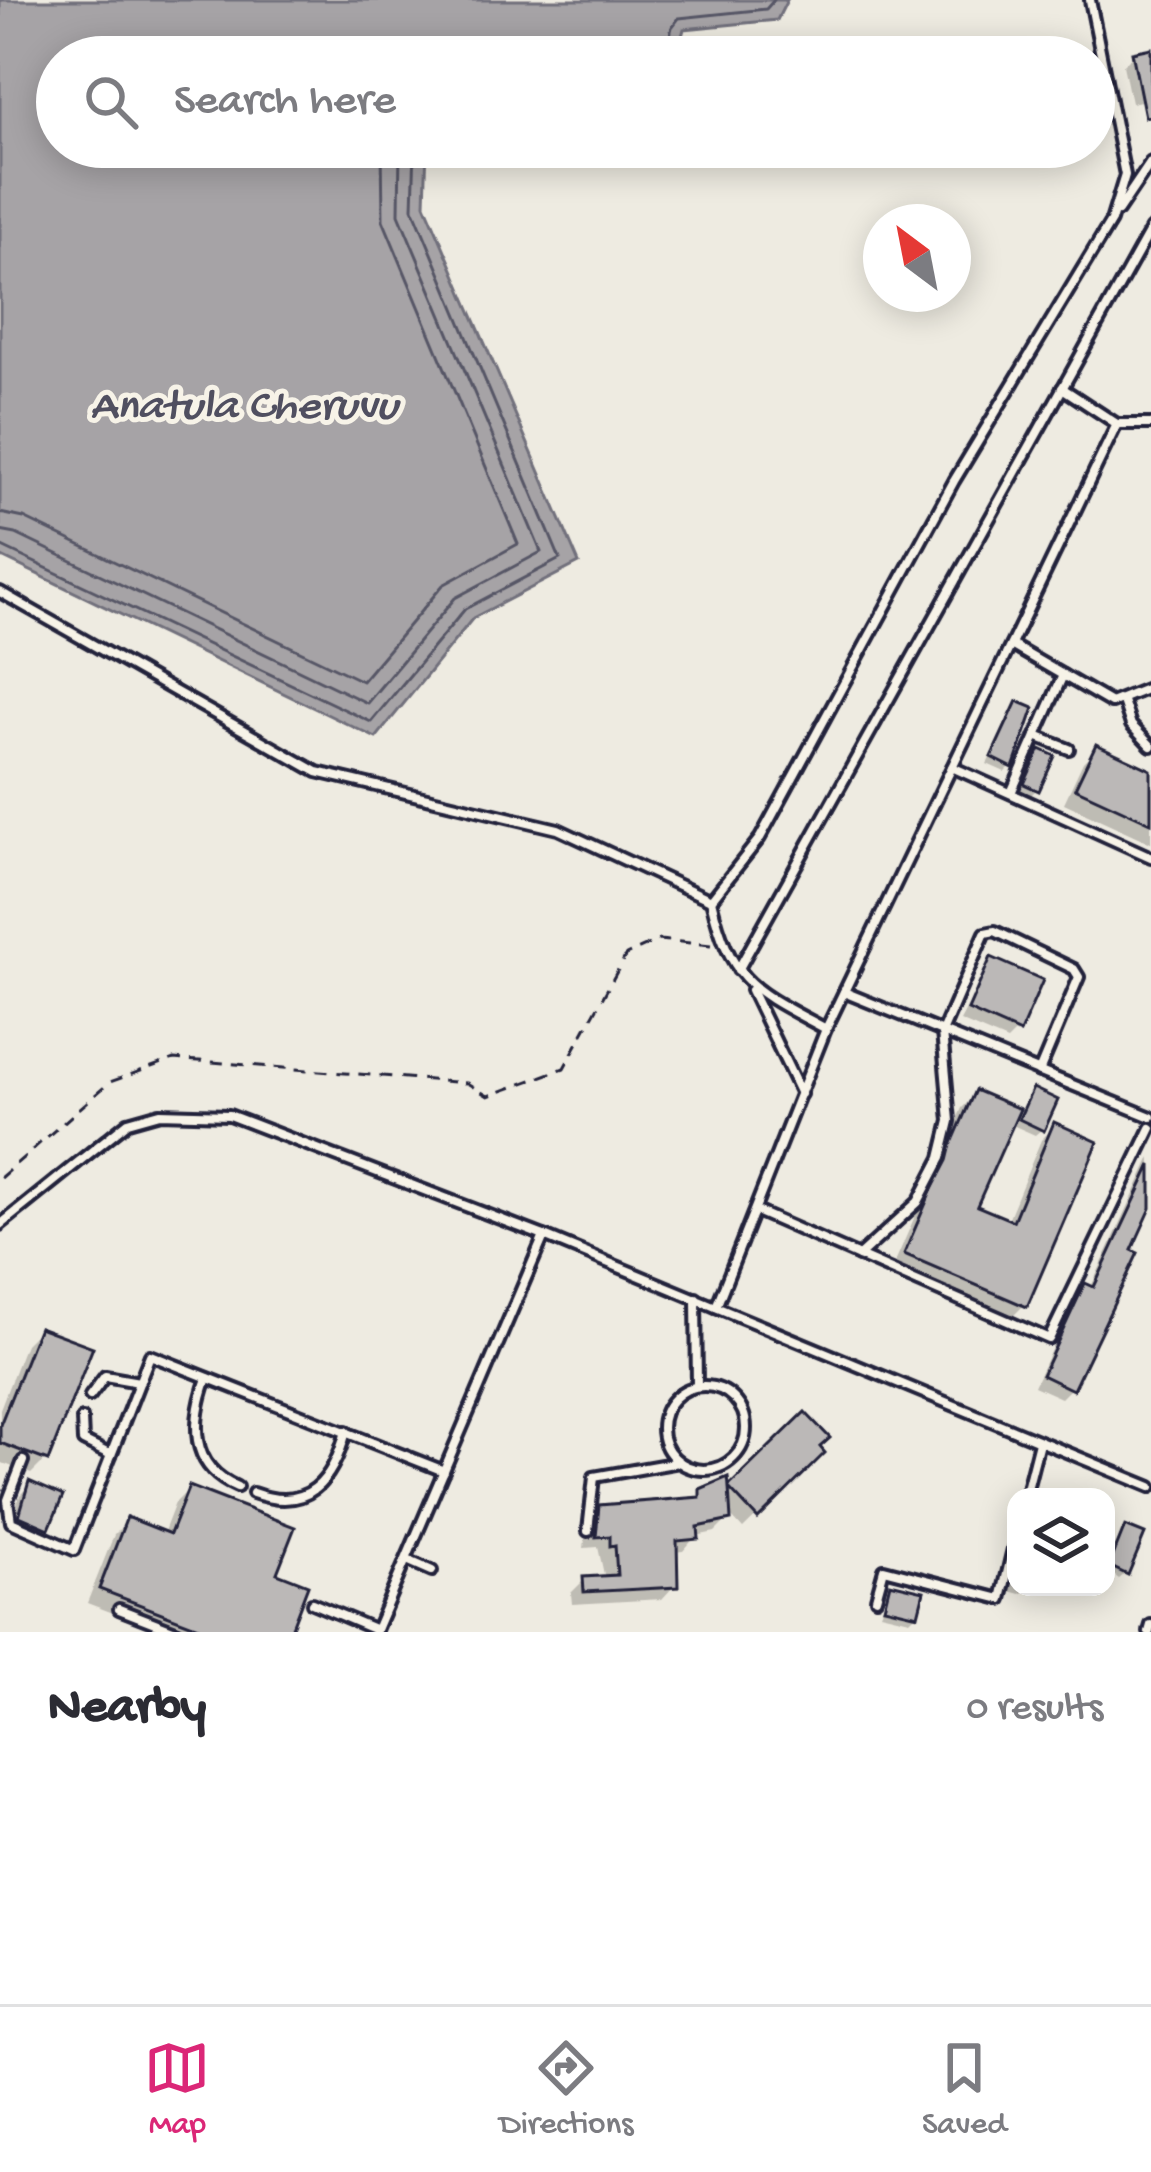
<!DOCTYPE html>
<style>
:root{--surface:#fff;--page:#f2f2f3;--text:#2b2b33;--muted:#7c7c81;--line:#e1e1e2;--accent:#db2777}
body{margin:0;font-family:"Gochi Hand",sans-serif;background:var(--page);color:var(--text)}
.controls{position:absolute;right:36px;bottom:36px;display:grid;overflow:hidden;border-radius:24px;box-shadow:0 6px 30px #0003}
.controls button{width:108px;height:108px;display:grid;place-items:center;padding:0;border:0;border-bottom:3px solid var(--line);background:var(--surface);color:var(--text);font:60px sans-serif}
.compass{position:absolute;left:863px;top:204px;width:108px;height:108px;border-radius:50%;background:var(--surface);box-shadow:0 6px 30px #0003;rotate:328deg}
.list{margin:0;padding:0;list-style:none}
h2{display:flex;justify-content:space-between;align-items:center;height:156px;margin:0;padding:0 48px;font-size:51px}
h2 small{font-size:39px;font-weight:400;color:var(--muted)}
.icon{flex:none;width:66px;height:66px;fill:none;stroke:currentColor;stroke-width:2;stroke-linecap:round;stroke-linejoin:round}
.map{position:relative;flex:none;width:1151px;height:1632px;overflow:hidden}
.search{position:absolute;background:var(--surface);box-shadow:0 6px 30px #0003;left:36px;right:36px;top:36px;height:132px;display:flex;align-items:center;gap:30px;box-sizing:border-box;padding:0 42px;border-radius:66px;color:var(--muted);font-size:45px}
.sheet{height:372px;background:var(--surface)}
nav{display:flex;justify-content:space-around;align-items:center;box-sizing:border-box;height:168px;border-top:3px solid var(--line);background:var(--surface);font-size:33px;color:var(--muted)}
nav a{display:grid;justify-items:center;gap:6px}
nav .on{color:var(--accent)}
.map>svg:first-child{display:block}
.water{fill:#a6a3a6;stroke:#716f7b;stroke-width:3}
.shadow{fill:#0003}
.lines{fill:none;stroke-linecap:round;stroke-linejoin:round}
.shore{stroke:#575666;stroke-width:3}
.building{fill:#bbb8b7;stroke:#22223b;stroke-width:3}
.service-casing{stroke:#22223b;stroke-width:16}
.path{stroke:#22223b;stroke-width:3;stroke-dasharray:12 9;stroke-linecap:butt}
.service{stroke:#f7f3e8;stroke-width:8}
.labels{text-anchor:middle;stroke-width:10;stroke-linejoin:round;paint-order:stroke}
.water-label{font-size:45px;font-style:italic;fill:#504f60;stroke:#f7f3e8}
</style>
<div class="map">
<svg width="1151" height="1632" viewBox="0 0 1151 1632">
<rect width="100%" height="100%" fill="#eeebe1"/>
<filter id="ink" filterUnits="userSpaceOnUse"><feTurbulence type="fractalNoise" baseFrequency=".00833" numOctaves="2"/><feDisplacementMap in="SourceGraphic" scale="24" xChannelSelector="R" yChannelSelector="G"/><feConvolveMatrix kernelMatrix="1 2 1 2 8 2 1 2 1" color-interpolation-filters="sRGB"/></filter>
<g filter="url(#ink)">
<polygon class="water" points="0,0 787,0 777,20 684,29 676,57 57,57 57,147 427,147 425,204 579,563 473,618 376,738 0,556"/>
<g class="shadow">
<polygon points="1151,51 1151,99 1131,103 1123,65 1133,55"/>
<polygon points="1018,705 1011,766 1005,772 987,764"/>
<polygon points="1097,748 1151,773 1151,843 1064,803 1083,762"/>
<polygon points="1040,752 1037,789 1031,795 1020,790"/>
<polygon points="992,961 1017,1031 1007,1041 960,1021"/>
<polygon points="1034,1092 1042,1129 1035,1135 1010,1124 974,1208 1007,1222 1041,1140 1055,1126 1024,1305 1010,1319 892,1269 962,1108 976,1094 1021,1113"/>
<polygon points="1151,1157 1151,1200 1071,1388 1061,1398 1034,1386 1076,1297 1090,1289"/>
<polygon points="39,1330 45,1460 31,1474 0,1462 0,1409 25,1344"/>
<polygon points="805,1416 821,1453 743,1529 731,1516 715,1532 696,1536 683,1551 674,1552 675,1585 662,1599 572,1604 571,1593 584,1580 605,1579 598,1547 584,1548 587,1521 601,1508 726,1493"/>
<polygon points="30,1485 46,1527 36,1537 10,1526 20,1495"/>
<polygon points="189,1489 273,1575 286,1632 163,1632 87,1603 114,1535 128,1521 163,1534 175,1503"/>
<polygon points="1126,1530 1126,1573 1119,1579 1106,1569"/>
<polygon points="1016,1548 1016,1587 1028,1587 1021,1594 1006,1590"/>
<polygon points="891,1586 916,1614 910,1620 880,1613"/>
</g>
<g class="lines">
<g class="shore">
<polyline points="665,57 672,27 679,18 766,9 774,0"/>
<polyline points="0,513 24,518 362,681 443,585 518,544 383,220 382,147"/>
<polyline points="0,531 16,534 367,703 455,598 541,552 399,214 400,147"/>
<polyline points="0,546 371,722 465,609 560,559 413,208 415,147"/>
</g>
</g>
<g class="building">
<polygon points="1151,48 1151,116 1145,117 1132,52"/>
<polygon points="1017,701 1034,708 1013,768 991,757"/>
<polygon points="1096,744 1151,770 1151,823 1075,788"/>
<polygon points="1040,749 1055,756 1039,791 1024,784"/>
<polygon points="991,957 1043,980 1020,1033 968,1010"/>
<polygon points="1033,1088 1058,1100 1044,1131 1019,1119"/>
<polygon points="975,1090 1020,1109 977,1206 1013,1221 1054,1122 1098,1142 1027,1307 904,1254"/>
<polygon points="1151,1165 1151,1208 1132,1250 1138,1253 1073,1390 1042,1375 1085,1283 1094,1287"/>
<polygon points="39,1327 93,1347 48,1461 0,1443 0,1425"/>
<polygon points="805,1412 830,1438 820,1447 825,1453 758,1519 729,1488 731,1520 698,1527 699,1539 677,1541 678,1587 584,1592 583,1577 617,1575 615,1545 610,1546 610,1536 596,1537 599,1505 700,1497 700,1489 728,1477 729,1486"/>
<polygon points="29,1481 63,1496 49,1529 19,1516"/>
<polygon points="189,1486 295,1527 277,1573 308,1585 290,1632 211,1632 99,1589 127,1517 170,1534"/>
<polygon points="1125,1526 1145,1534 1128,1575 1109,1566"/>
<polygon points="890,1583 924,1591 918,1615 884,1607"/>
</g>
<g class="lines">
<defs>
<g id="service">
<polyline points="1118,211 1151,162"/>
<polyline points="1062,388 1117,424 1151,424"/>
<path d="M 0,592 L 317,772 L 558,829 L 711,900 C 731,984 754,990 826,1029"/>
<polyline points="1011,645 1111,703 1151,687"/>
<polyline points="1123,701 1131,725 1151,746"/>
<polyline points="1036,736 1069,749"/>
<polyline points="952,767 1151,857"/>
<polyline points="1011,793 1063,675"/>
<polyline points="711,900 760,838 954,481 1111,221 1125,175 1090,0"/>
<polyline points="738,970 1151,229"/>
<polyline points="751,990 801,1094"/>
<polyline points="844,992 1151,1117"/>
<polyline points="756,1211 1049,1339 1151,1128"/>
<polyline points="0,1225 128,1122 160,1113 229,1115 544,1236 1151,1487"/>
<polyline points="859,1256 918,1202 941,1158 950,1121 942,1032 985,933 995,931 1074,969 1079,977 1039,1072"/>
<polyline points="696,1298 697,1386"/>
<polyline points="716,1307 826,1029 1117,424"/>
<path d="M 207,1378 C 192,1420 188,1466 237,1487"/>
<circle cx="704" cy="1428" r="42"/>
<polyline points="90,1396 105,1376 139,1382"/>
<polyline points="82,1419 83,1441 111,1455"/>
<polyline points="23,1461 8,1500 11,1522 74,1550 150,1355 444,1471"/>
<path d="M 253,1493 C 308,1513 333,1481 346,1431"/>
<polyline points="1025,1497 1039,1442"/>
<polyline points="588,1531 594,1477 679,1462"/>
<polyline points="407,1560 432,1571"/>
<polyline points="876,1598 884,1569 1001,1599 1016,1536"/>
<polyline points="312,1603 376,1630"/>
<polyline points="119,1609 178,1632"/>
<polyline points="375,1632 544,1236"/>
<polyline points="1149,1632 1151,1625"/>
</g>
</defs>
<use href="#service" class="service-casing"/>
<polyline class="path" points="0,1178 110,1082 174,1059 467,1083 488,1096 564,1068 626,955 659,940 712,945"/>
<use href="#service" class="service"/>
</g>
</g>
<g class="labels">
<g class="water-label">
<text x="244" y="417">Anatula Cheruvu</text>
</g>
</g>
</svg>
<div class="controls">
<button><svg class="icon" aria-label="layers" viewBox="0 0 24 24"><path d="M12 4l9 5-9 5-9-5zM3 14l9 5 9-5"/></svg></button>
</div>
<svg class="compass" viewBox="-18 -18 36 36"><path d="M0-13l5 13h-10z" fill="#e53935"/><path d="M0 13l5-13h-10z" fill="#7c7c81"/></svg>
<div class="search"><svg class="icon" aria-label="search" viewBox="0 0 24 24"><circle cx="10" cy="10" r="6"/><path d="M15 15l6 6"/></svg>Search here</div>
</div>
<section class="sheet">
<h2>Nearby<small>0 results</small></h2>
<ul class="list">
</ul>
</section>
<nav>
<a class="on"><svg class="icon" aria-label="map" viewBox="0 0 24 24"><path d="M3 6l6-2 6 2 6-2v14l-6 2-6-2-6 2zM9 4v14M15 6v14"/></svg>Map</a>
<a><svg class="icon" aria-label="directions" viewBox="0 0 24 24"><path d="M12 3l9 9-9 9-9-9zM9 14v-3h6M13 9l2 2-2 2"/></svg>Directions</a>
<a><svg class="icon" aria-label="saved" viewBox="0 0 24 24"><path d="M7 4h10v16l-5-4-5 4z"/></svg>Saved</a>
</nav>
